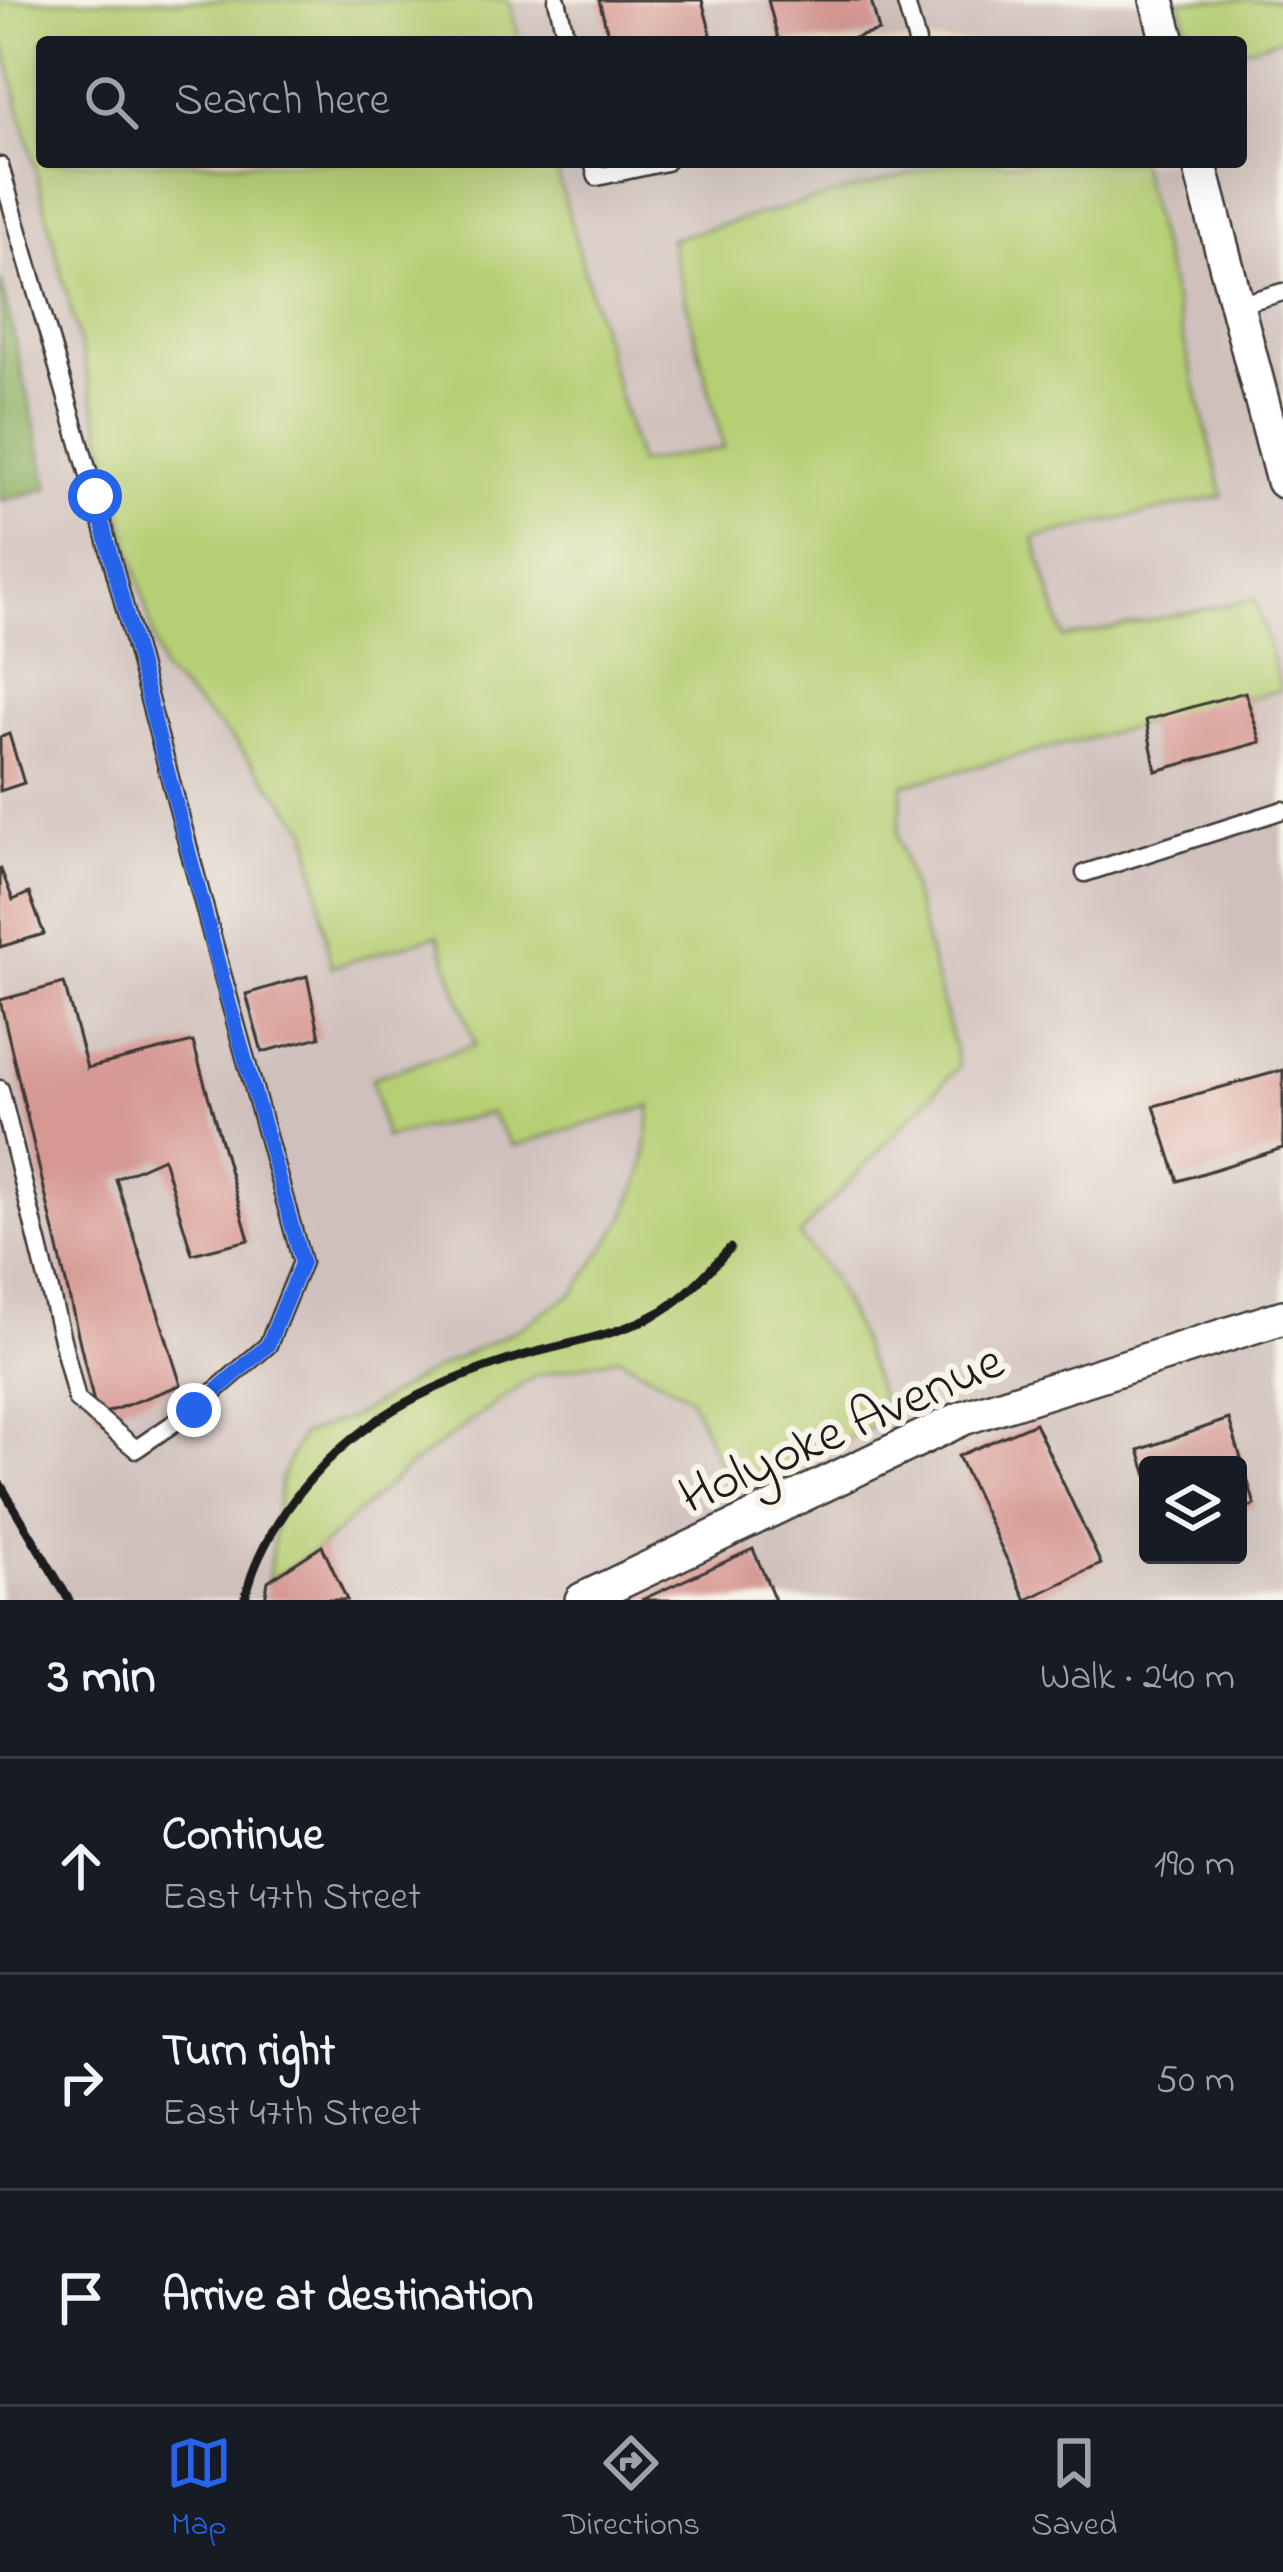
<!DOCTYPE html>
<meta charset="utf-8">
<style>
:root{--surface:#171b24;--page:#20242c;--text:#f1f3f6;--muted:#9ea1a6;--line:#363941;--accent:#2563eb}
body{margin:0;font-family:"Indie Flower",sans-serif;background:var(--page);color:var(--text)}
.controls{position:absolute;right:36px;bottom:36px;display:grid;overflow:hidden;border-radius:12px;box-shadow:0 12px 48px #0002}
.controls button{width:108px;height:108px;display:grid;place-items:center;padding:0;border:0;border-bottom:3px solid var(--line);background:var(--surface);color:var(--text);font:60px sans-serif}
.stop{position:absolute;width:36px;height:36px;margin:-27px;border:9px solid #2563eb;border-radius:50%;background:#fff}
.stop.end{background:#2563eb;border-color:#fff;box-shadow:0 3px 12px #0008}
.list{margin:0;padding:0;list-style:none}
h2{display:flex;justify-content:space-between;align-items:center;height:156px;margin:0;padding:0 48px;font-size:51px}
h2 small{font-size:39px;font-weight:400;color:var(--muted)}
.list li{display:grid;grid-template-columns:78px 1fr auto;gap:36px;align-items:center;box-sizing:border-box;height:216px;padding:0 48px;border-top:3px solid var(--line)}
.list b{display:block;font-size:45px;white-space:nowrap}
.list p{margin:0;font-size:39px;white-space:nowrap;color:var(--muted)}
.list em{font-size:39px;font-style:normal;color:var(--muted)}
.icon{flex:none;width:66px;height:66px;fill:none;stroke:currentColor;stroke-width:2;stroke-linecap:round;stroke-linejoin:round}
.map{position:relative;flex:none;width:1283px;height:1600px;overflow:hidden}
.search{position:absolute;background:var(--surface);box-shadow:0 12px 48px #0002;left:36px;right:36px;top:36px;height:132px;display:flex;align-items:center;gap:30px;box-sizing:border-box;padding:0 42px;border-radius:12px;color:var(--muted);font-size:45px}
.sheet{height:804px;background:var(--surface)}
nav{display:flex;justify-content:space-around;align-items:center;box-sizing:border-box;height:168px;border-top:3px solid var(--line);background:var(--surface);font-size:33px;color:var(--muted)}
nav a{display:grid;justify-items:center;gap:6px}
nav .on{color:var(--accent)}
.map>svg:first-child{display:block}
.industrial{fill:#cfc0bb;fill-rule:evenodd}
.green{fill:#b6cf75;stroke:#697648;stroke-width:3}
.forest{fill:#90b266;stroke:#566741;stroke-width:3}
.building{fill:#d69893}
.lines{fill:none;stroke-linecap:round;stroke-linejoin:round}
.lane-casing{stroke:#3c3935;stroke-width:21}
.street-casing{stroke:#3c3935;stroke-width:38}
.lane{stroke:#fff;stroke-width:16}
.street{stroke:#fff;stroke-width:33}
.rail{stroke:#1c1c1c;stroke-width:9}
.route{stroke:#2563eb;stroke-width:15}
.labels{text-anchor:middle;stroke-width:12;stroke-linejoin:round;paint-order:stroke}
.street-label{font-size:54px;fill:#1c1c1c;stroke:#f7f3e8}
</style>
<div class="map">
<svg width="1283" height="1600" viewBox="0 0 1283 1600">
<rect width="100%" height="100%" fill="#f7f3e8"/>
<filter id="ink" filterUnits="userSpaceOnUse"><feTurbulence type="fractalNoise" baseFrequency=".00833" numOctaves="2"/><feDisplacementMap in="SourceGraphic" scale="24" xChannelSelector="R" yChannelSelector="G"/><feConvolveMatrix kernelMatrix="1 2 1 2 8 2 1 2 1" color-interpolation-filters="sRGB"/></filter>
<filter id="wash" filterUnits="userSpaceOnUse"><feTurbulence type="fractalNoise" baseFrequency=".004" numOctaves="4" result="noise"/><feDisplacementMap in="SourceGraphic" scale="48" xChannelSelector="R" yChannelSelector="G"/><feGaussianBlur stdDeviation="2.7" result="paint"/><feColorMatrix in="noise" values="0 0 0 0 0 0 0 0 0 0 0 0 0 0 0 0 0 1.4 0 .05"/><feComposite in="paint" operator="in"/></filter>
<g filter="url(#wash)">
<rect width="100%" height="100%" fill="#f1dec0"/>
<path class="industrial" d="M 0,0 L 1283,0 L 1283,1600 L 0,1600 ZM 42,42 L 1241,42 L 1241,162 L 42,162 ZM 1148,1465 L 1238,1465 L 1238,1555 L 1148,1555 Z"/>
<g class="green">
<polygon points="0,0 509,0 520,42 42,42 42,162 554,162 638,463 724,448 670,239 953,162 1139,162 1223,496 1034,538 1064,638 1255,599 1281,690 903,785 898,837 959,1066 799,1235 831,1277 855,1328 889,1419 733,1495 690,1397 619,1357 534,1376 407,1468 322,1546 268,1581 281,1478 301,1435 356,1415 427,1373 519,1328 575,1292 625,1217 644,1170 651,1106 513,1146 490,1113 385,1138 372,1078 475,1045 438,935 331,967 308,830 235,742 162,671 0,29"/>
<polygon points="1180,0 1283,0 1283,38 1241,49 1241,42 1190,42"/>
</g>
<polygon class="forest" points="0,278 49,488 0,501"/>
<g id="blocks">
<g class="building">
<polygon points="599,0 702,0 713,42 610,42"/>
<polygon points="768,0 871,0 879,31 840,42 779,42"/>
<polygon points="1245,692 1261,742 1156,771 1146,720"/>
<polygon points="9,734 24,783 0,791 0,737"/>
<polygon points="0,867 13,900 29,893 44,934 0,947"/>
<polygon points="307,976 320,1037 262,1052 246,994"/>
<polygon points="64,983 87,1068 193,1042 249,1240 192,1254 163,1158 116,1179 181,1385 97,1416 0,1000"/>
<polygon points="1283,1070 1283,1148 1178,1181 1154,1106"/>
<polygon points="1229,1419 1255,1505 1238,1512 1238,1465 1148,1465 1147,1476 1139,1450"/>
<polygon points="1035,1423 1101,1564 1026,1600 958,1456"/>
<polygon points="322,1546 347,1600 265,1600 268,1581"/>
<polygon points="753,1549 775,1600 641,1600"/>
</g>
</g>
</g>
<g filter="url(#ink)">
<use href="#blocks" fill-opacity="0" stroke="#3c3935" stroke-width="3"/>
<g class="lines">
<defs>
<g id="lane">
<polyline points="557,0 567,42"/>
<polyline points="905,0 917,42"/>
<polyline points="593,162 597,177 666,162"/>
<polyline points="0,166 95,496 221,970 302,1262 268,1345 193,1410 136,1449 77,1400 0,1089"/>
<polyline points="1237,305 1283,292"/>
<polyline points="1085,873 1283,810"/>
</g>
<g id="street">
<polyline points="1157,0 1168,42"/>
<polyline points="1199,162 1283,481"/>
<polyline points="582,1600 963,1418 1283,1317"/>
</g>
</defs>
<use href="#lane" class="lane-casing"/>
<use href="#street" class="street-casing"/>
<use href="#lane" class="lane"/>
<use href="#street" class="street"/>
<g class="rail">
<polyline points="0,1484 69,1600"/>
<path d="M 245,1600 C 252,1564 271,1531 293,1501 C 352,1421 429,1384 522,1356 C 570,1342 618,1336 662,1311 C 687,1296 710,1270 730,1248"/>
</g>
</g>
</g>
<g class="lines" filter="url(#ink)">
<polyline class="route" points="95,496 220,970 302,1262 268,1345 194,1410"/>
</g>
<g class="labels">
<g class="street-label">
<text transform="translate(840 1426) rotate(-24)" y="19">Holyoke Avenue</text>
</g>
</g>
</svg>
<div class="controls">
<button><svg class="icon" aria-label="layers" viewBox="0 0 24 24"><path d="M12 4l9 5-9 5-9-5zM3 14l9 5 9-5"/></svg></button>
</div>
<div class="stop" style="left:95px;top:496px"></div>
<div class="stop end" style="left:194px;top:1410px"></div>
<div class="search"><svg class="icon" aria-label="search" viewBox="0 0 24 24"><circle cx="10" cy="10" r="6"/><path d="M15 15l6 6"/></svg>Search here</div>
</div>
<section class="sheet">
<h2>3 min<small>Walk · 240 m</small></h2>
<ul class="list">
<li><svg class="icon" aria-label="ahead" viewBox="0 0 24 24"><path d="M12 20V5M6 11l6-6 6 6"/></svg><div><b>Continue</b><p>East 47th Street</p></div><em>190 m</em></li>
<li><svg class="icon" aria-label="right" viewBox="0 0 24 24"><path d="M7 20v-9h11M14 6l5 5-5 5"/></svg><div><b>Turn right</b><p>East 47th Street</p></div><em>50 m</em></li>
<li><svg class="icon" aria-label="arrive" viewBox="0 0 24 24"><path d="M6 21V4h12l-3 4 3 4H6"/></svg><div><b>Arrive at destination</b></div></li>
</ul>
</section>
<nav>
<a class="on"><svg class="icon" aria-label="map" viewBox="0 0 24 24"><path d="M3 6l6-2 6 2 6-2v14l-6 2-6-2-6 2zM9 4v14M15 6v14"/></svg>Map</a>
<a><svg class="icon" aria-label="directions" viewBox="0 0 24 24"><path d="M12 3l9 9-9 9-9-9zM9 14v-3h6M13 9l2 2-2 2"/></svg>Directions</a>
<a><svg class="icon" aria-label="saved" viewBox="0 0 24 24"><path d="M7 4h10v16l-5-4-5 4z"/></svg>Saved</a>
</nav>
